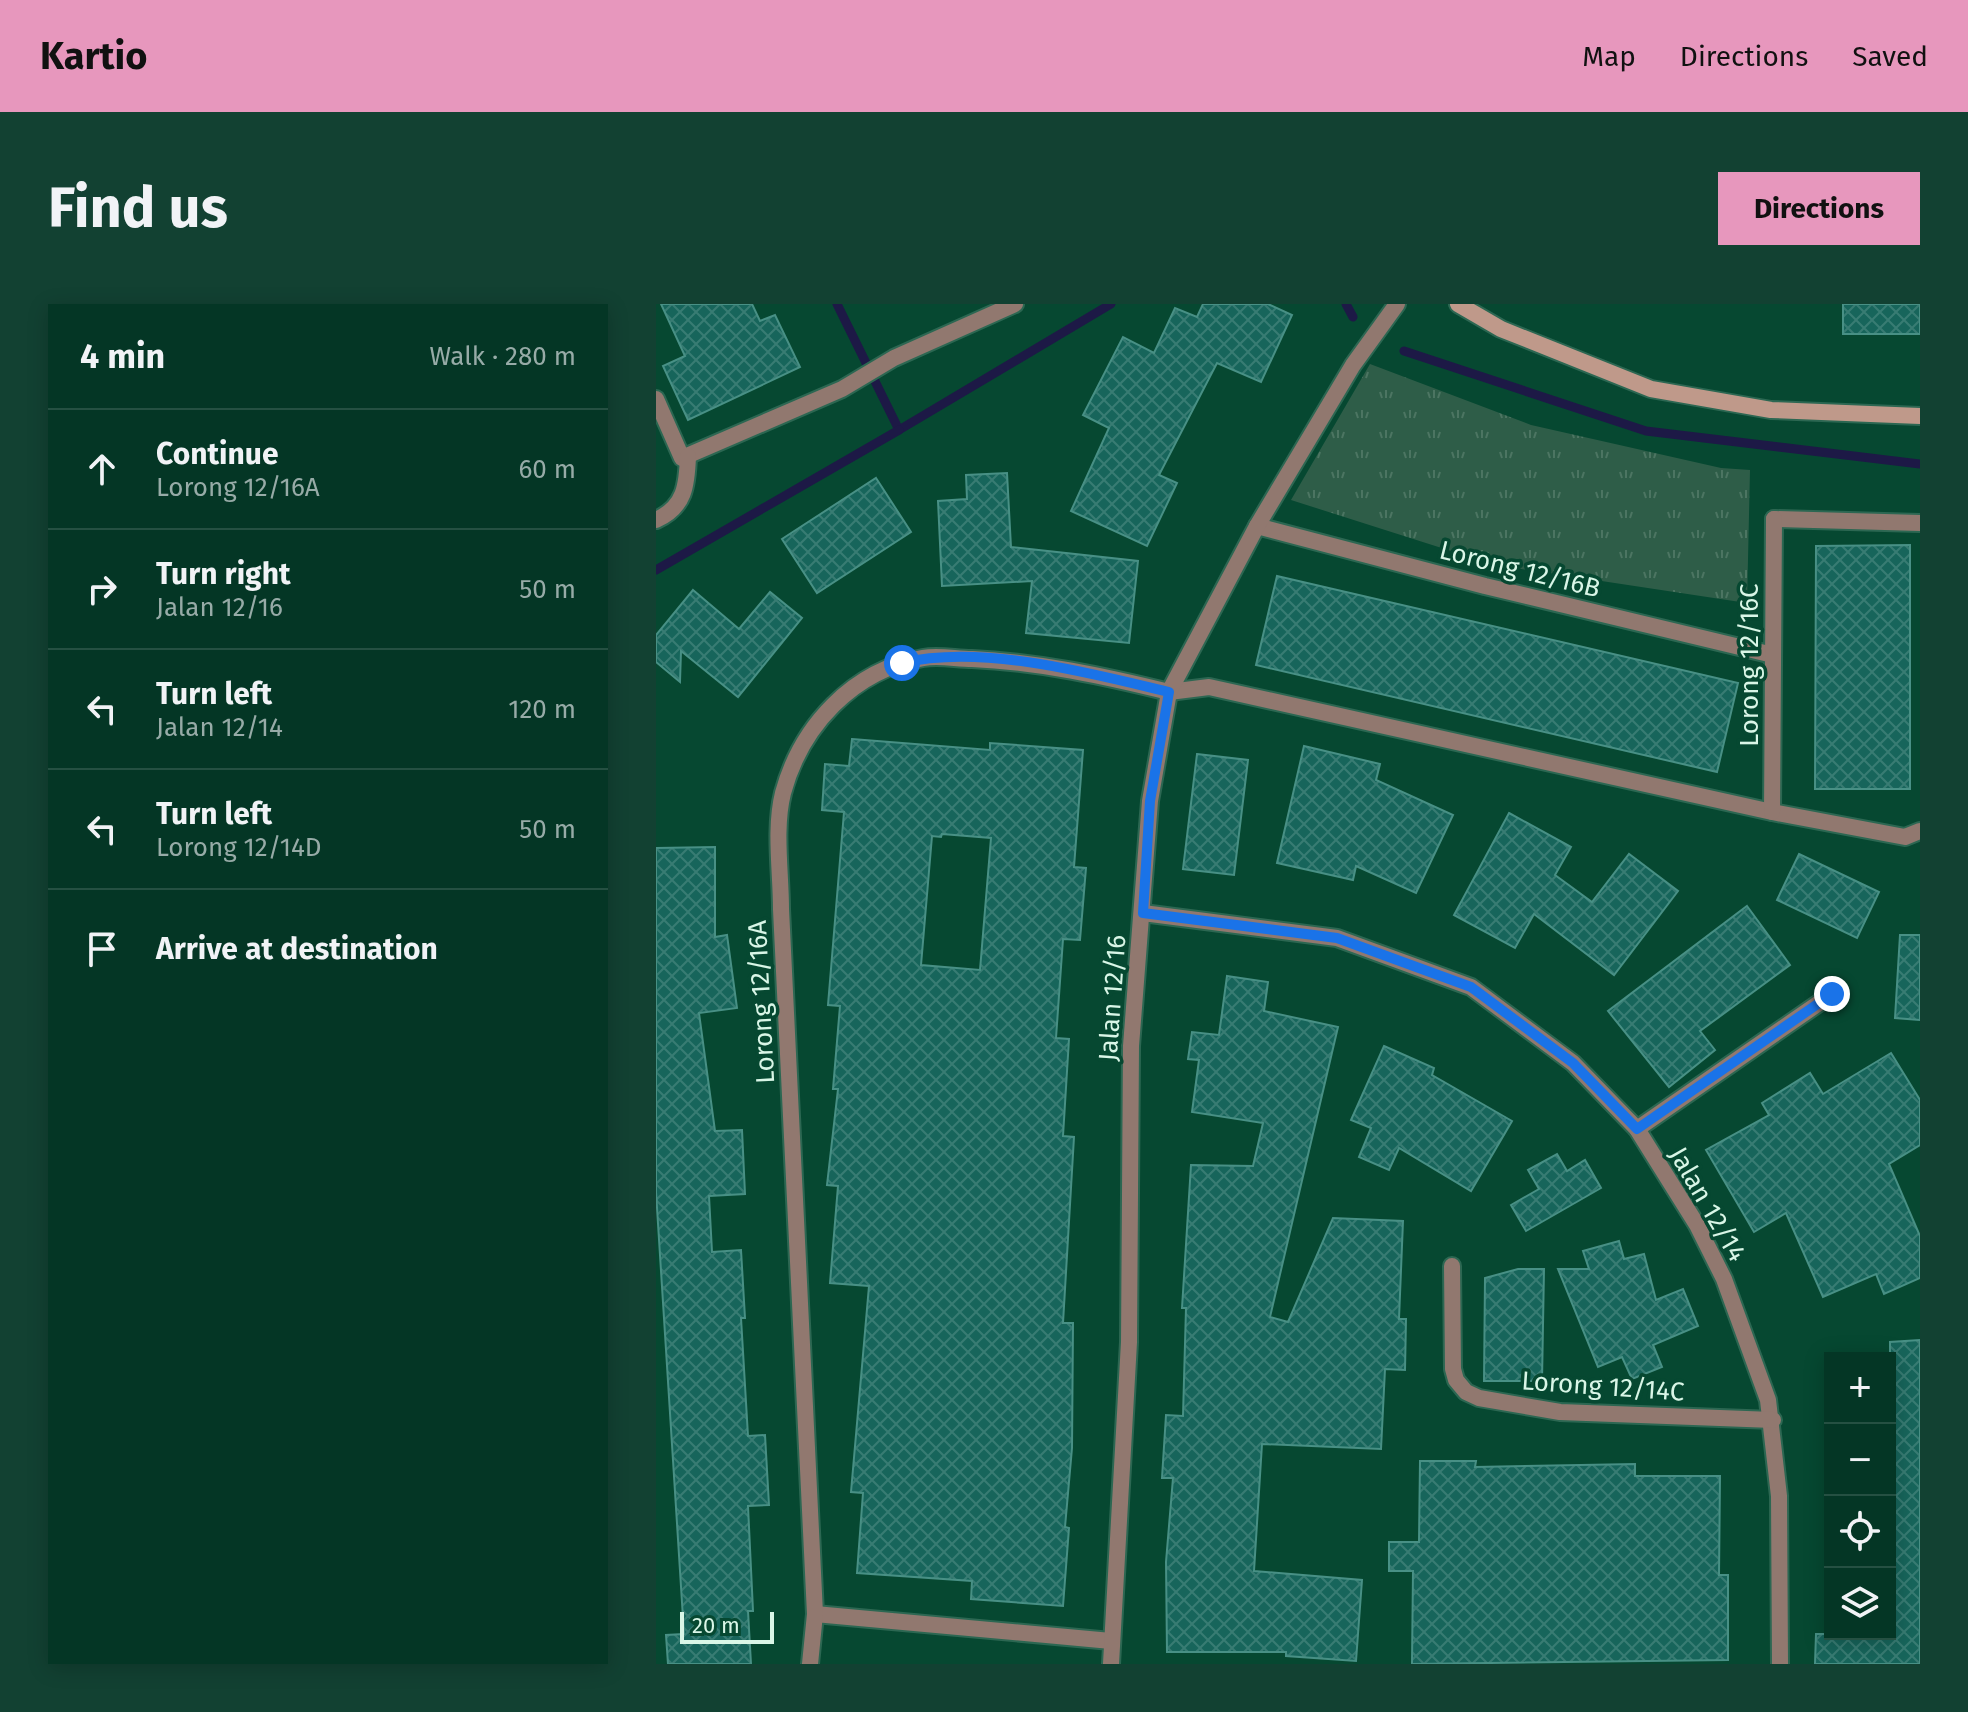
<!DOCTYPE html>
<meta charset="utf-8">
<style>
:root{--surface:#043625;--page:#124132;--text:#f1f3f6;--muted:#97aba7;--line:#255042;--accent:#e797bd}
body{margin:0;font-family:"Fira Sans",sans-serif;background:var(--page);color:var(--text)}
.controls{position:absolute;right:24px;bottom:24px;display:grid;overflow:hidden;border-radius:0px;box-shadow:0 4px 20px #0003}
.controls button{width:72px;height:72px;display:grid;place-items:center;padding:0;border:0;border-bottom:2px solid var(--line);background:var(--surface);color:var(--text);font:40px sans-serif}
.scale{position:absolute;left:24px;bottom:20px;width:94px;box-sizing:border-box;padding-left:8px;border:4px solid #d9f6e7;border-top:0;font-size:22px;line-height:28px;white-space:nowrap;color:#d9f6e7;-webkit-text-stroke:6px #064831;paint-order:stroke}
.stop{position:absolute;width:24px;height:24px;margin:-18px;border:6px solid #1a73e8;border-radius:50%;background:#fff}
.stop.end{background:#1a73e8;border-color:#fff;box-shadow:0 2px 8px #0008}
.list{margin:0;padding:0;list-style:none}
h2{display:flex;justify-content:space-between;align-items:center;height:104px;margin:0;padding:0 32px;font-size:34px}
h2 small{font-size:26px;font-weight:400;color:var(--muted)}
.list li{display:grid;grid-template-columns:52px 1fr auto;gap:24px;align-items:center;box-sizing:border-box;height:120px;padding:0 32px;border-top:2px solid var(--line)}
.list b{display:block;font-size:30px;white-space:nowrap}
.list p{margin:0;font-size:26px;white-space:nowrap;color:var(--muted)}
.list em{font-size:26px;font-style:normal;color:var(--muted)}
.icon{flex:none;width:44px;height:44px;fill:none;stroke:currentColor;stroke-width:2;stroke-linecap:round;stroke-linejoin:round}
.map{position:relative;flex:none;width:1264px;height:1360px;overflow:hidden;border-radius:0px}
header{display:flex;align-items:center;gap:48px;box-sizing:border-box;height:112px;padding:0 40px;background:var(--accent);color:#111}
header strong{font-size:38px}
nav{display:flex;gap:44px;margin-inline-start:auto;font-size:28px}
.intro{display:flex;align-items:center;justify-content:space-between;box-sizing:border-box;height:192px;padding:0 48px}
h1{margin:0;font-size:56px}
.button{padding:20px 36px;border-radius:0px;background:var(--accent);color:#111;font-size:28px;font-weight:700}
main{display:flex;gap:48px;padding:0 48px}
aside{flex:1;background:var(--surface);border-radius:0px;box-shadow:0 4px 20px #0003}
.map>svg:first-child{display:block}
.park{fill:url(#park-tufts)}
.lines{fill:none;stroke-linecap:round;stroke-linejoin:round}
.stream{stroke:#1d1946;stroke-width:9}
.building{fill:url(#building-cross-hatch);stroke:#489085;stroke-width:2;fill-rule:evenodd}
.lane-casing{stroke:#2c6752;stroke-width:20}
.street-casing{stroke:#2c6752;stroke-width:20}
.secondary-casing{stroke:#2c6752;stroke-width:20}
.lane{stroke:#91786f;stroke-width:16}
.street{stroke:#91786f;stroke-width:16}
.secondary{stroke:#bf998a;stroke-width:16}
.route{stroke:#1a73e8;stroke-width:10}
.labels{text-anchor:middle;stroke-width:7;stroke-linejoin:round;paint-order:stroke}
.street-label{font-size:26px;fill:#d9f6e7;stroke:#064831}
</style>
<header>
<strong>Kartio</strong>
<nav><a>Map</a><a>Directions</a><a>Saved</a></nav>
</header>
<div class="intro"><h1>Find us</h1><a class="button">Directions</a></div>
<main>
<aside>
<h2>4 min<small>Walk · 280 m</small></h2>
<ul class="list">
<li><svg class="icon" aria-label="ahead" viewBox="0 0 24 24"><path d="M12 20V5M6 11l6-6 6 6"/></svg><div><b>Continue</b><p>Lorong 12/16A</p></div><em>60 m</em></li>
<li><svg class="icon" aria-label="right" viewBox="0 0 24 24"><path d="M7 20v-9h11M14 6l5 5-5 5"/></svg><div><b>Turn right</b><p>Jalan 12/16</p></div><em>50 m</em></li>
<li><svg class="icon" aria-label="left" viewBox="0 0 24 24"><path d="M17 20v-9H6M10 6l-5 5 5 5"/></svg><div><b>Turn left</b><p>Jalan 12/14</p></div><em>120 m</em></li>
<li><svg class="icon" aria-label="left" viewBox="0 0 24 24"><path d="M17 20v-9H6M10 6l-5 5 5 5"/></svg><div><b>Turn left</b><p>Lorong 12/14D</p></div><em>50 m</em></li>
<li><svg class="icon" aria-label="arrive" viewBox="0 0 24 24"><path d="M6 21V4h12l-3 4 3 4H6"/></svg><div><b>Arrive at destination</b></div></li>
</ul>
</aside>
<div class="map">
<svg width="1264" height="1360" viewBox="0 0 1264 1360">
<defs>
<pattern id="park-tufts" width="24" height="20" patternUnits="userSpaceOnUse" patternTransform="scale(2)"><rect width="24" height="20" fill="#2e5d48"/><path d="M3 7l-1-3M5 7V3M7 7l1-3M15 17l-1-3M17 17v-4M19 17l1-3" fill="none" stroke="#4c7562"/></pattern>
<pattern id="building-cross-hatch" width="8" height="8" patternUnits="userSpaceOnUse" patternTransform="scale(2)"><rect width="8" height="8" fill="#17655b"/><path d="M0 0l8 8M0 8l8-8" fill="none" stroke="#387c73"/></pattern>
</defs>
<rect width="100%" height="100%" fill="#064831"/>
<polygon class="park" points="714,60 875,121 1065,164 1094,166 1091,299 839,261 635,196"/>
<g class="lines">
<g class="stream">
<polyline points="181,0 243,126 455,0"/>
<polyline points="690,0 697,13"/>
<polyline points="748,47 990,127 1264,160"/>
<polyline points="0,266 243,126"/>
</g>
</g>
<g class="building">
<polygon points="5,0 96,0 104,17 119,11 144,63 32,116 7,62 29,52"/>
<polygon points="547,0 612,0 636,11 605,78 561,59 503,171 521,179 491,242 415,207 453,124 427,111 467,33 498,49 519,4 541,13"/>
<rect x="1187" y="0" width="77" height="30"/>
<polygon points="351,169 355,243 482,257 473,339 370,329 376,277 286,282 282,197 311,195 310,171"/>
<polygon points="220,174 255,228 161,289 126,235"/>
<polygon points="1254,241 1254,485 1159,485 1160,242"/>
<polygon points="621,272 1082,379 1061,468 600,361"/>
<polygon points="37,286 83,325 114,288 146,314 82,393 25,347 24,378 0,358 0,331"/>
<path d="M 196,435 L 334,446 L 334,439 L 427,446 L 418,563 L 430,564 L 424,636 L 407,635 L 400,734 L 413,735 L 407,832 L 418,833 L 407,1019 L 417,1019 L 416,1144 L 409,1223 L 413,1224 L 407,1302 L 315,1295 L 316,1277 L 201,1269 L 207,1189 L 195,1188 L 213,982 L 174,979 L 182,882 L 171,881 L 182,785 L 177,785 L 184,702 L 172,701 L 188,508 L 166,506 L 169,460 L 193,462 ZM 286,530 L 335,534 L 324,666 L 265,661 L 276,532 L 285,533 Z"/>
<polygon points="648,442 724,460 720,476 797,511 760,589 700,562 697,576 621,559"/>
<polygon points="541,450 592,456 578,571 527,565"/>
<polygon points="853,509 915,543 899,571 936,598 973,550 1022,587 958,671 878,610 859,644 798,611"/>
<polygon points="59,543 59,633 71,631 81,704 43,709 59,827 86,826 89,890 53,892 56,948 85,946 89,1014 85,1014 92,1132 109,1131 113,1201 92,1202 97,1307 92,1307 95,1360 12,1360 10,1331 28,1330 0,888 0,544"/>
<polygon points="1143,550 1223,588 1201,634 1121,596"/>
<polygon points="1091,602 1134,661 1044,727 1059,746 1013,783 952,707"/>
<polygon points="1244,631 1264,631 1264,716 1239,714"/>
<polygon points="571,672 612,678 608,707 682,723 614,1013 632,1018 677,914 747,917 743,1015 750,1015 749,1066 729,1065 725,1145 606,1140 598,1267 706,1276 700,1357 630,1352 630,1348 511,1348 510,1258 517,1174 506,1174 510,1111 527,1112 530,1004 526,1004 535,861 597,862 607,819 536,808 543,756 532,755 536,728 563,731"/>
<polygon points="728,742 778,764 776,771 856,817 815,887 743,844 733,866 703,853 715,824 695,816"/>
<polygon points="1235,749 1264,796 1264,841 1233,860 1264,932 1264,974 1228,990 1220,970 1167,993 1130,909 1098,928 1050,846 1113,811 1106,799 1154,769 1167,790"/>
<polygon points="901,850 911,867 929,856 945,884 870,927 855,901 883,885 872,866"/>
<polygon points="963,937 968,955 988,950 1000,996 1027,985 1042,1022 997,1041 1006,1063 976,1075 966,1053 942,1063 902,965 933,965 927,947"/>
<polygon points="862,965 888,965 886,1077 828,1077 829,974"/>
<polygon points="1264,1036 1264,1360 1159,1360 1160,1330 1234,1330 1234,1038"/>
<polygon points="764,1157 820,1157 819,1163 979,1160 979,1172 1064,1172 1063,1271 1072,1271 1072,1356 756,1360 757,1267 733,1267 733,1238 763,1238"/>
</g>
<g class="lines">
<defs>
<g id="lane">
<polyline points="0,95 26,154 186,85 238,54 359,0"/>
<polyline points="1118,215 1264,219"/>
<path d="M 0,216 C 29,203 31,181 32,152"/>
<polyline points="513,388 553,383 1116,508 1249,533 1264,527"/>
</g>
<g id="street">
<polyline points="601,222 829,282 1117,351"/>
<polyline points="1116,508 1118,215"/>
<polyline points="487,609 681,634 815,683 917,759 981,825 1041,921 1068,975 1112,1096 1123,1192 1124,1360"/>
<polyline points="981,825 1176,690"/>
<polyline points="796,962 797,1065 800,1076 810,1088 823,1094 904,1108 1117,1116"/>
<polyline points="159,1310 455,1337"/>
<path d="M 154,1360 L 159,1310 L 125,605 C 125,568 118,525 127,489 C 145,422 197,366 267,354 C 283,351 300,355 316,355 C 383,358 448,372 513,388"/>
<polyline points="455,1360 473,1038 475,742 494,497 513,388 601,222 697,61 741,0"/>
</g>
<polyline id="secondary" points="802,0 845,25 995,85 1115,106 1264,112"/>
</defs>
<use href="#lane" class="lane-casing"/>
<use href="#street" class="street-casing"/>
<use href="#secondary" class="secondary-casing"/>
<use href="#lane" class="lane"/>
<use href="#street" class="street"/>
<use href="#secondary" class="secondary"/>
</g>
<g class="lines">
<path class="route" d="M 246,359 C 326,340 434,369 513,388 L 494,497 L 487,609 L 681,634 L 815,683 L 917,759 L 981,825 L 1176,690"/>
</g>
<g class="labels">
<g class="street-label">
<text transform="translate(864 265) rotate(14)" y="9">Lorong 12/16B</text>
<text transform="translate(1093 361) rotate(-90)" y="9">Lorong 12/16C</text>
<text transform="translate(456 694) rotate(-86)" y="9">Jalan 12/16</text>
<text transform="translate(105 698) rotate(-93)" y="9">Lorong 12/16A</text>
<text transform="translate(1052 900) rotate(60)" y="9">Jalan 12/14</text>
<text transform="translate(947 1082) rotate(4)" y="9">Lorong 12/14C</text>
</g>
</g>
</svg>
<div class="controls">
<button>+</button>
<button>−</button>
<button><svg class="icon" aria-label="locate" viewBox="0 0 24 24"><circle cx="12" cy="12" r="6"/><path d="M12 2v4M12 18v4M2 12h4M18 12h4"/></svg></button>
<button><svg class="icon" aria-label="layers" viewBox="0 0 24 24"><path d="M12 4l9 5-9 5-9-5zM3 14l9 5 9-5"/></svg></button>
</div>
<div class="scale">20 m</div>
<div class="stop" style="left:246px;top:359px"></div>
<div class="stop end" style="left:1176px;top:690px"></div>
</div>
</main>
